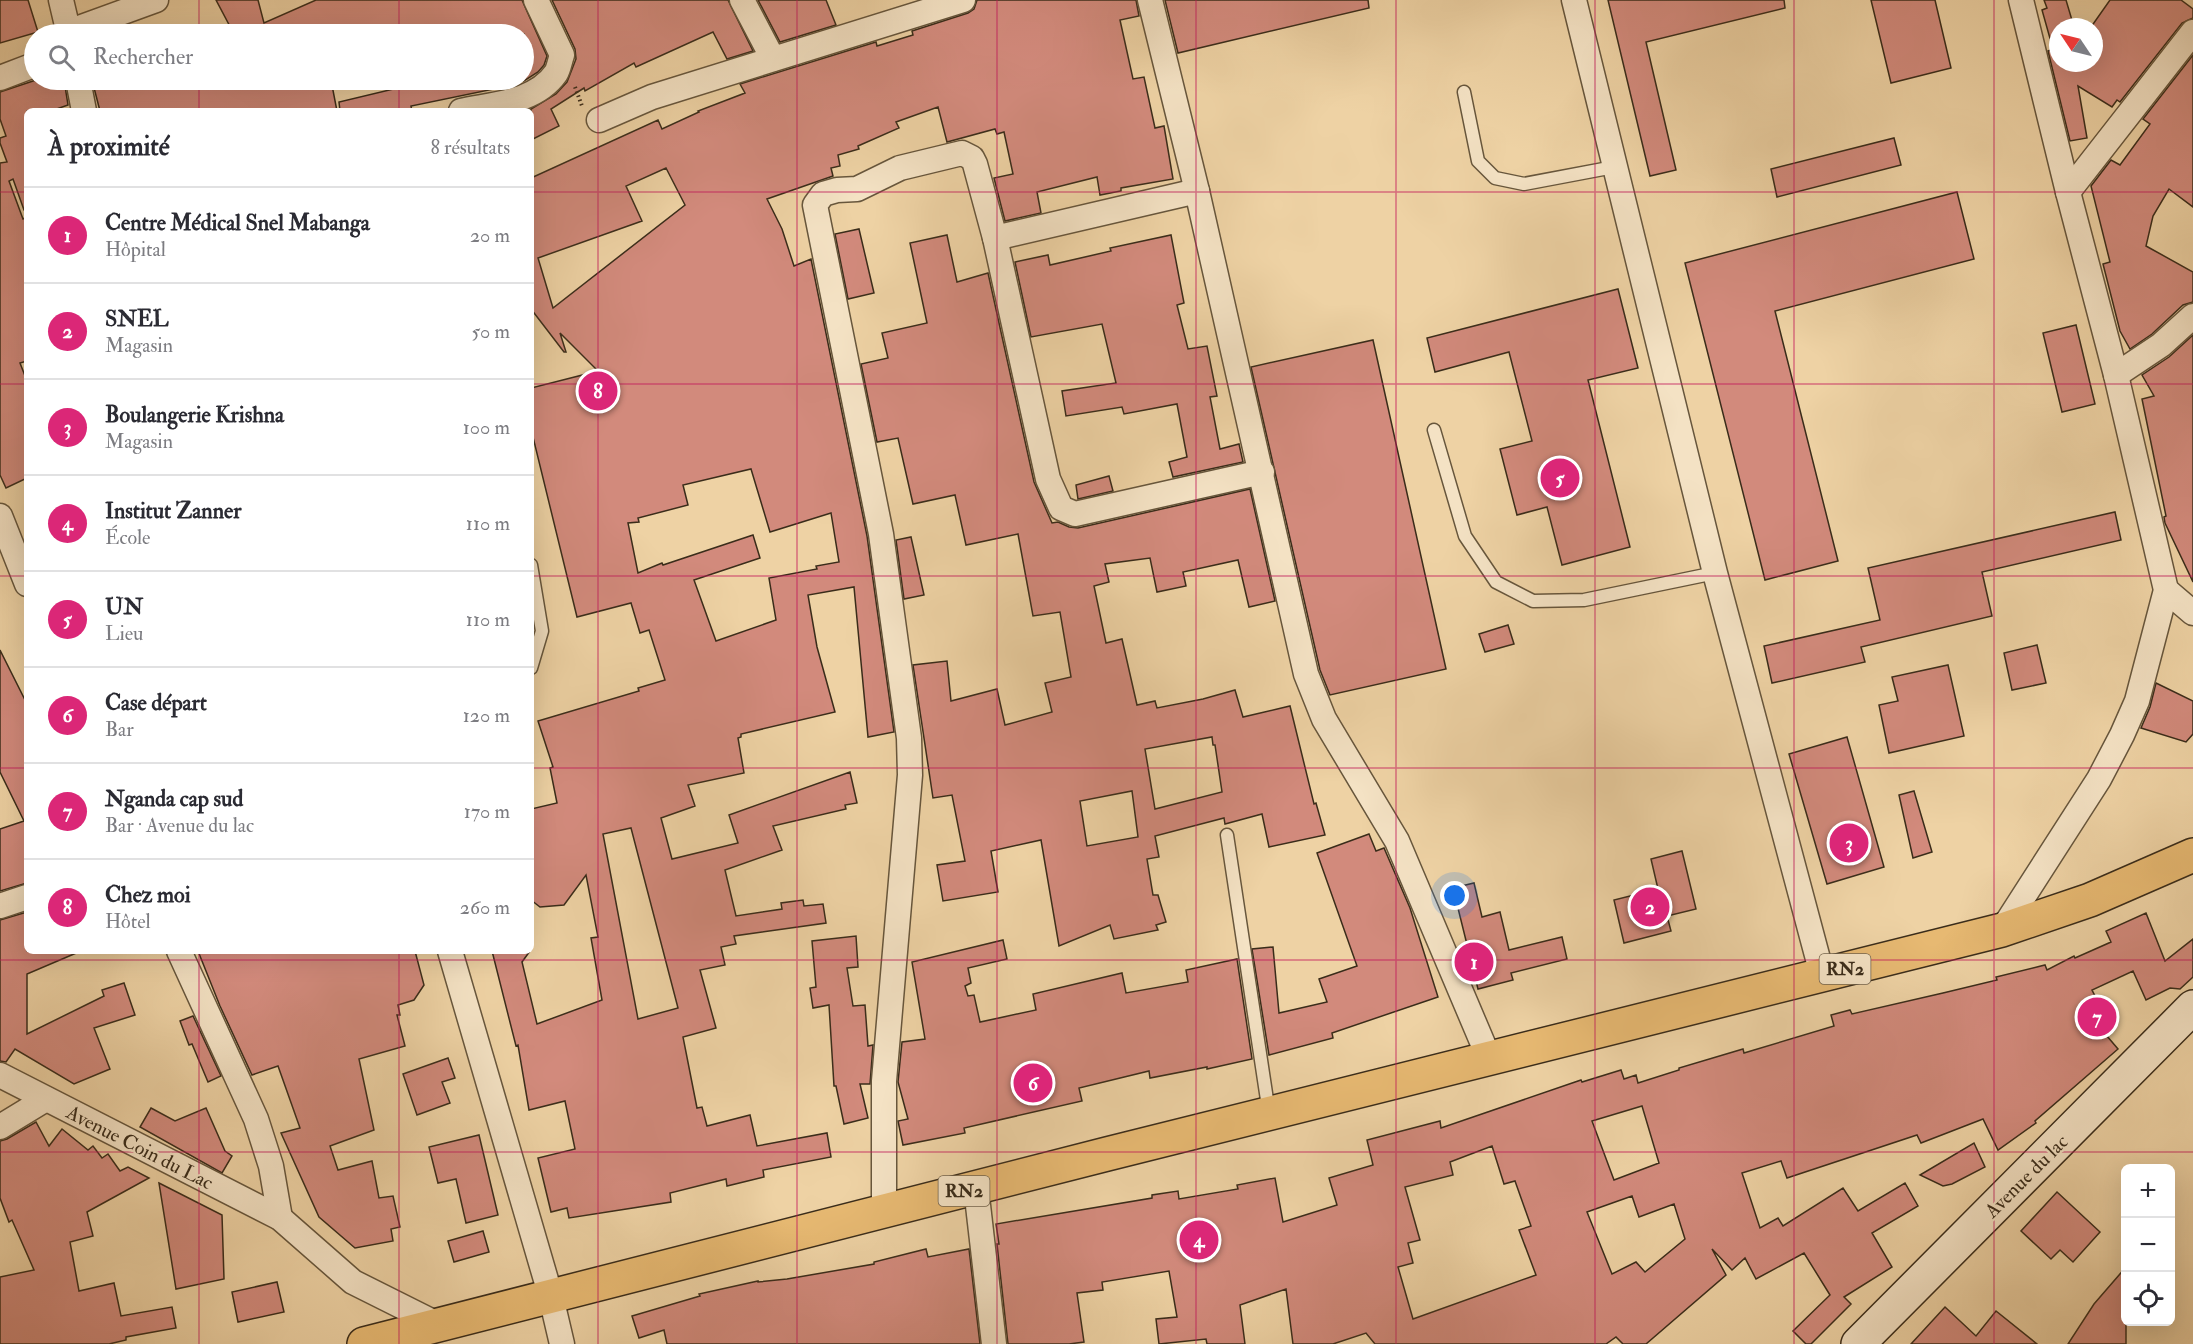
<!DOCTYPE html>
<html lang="fr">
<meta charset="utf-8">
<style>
:root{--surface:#fff;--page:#f7f7f7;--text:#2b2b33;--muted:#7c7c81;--line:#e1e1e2;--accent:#db2777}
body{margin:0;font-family:"IM FELL Double Pica",serif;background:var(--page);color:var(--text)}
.controls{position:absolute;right:18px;bottom:18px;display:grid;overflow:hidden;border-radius:9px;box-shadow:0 6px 24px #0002}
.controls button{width:54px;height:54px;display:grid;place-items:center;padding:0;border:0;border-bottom:2px solid var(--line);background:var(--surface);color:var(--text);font:30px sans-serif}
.compass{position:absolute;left:2049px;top:18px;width:54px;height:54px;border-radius:50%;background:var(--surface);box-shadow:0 6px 24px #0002;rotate:305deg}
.you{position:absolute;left:1455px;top:896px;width:21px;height:21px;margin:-15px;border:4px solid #fff;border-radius:50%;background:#1a73e8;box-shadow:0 0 0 9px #1a73e833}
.badge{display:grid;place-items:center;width:39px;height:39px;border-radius:50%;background:var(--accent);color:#fff;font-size:20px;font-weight:700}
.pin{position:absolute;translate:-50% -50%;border:3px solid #fff;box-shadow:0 2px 6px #0006}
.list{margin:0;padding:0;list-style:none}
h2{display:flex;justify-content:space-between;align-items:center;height:78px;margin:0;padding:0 24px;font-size:26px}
h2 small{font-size:20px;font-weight:400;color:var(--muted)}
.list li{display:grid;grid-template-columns:39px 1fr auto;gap:18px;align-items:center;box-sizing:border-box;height:96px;padding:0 24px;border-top:2px solid var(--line)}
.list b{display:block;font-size:22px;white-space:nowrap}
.list p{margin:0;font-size:20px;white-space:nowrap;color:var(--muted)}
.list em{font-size:20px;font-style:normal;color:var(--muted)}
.icon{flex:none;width:33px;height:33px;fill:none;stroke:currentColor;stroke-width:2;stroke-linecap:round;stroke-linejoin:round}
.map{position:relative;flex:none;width:2193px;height:1344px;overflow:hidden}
.search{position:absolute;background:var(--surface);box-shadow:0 6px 24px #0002;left:24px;top:24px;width:510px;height:66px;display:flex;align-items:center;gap:15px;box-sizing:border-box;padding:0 21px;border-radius:33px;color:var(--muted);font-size:22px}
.panel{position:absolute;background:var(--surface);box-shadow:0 6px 24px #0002;left:24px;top:108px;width:510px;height:846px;border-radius:9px}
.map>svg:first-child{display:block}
.building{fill:#d28a7c;stroke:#3a2c1a;stroke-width:1.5;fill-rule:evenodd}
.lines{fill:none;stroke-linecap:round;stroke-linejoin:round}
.lane-casing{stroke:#67563c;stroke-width:15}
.street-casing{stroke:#67563c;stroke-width:27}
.secondary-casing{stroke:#3a2c1a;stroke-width:36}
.highway-casing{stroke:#3a2c1a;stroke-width:36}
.path{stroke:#3a2c1a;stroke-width:4;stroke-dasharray:1.5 3;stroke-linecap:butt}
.lane{stroke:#f4e2c4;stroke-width:12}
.street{stroke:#f4e2c4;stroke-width:24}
.secondary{stroke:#f4e2c4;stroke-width:33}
.highway{stroke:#e7b972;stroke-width:33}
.grid{fill:none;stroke:#c2185b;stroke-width:1.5;stroke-opacity:0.55}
.labels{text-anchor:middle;stroke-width:4.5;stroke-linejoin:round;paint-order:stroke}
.shield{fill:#f4e2c4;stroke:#72634d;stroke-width:1.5}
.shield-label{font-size:18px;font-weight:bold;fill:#3a2c1a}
.street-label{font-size:20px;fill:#3a2c1a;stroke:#f4e2c4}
</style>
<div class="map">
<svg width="2193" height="1344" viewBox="0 0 2193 1344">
<rect width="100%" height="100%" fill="#eed2a4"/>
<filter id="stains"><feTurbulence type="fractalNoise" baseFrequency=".00333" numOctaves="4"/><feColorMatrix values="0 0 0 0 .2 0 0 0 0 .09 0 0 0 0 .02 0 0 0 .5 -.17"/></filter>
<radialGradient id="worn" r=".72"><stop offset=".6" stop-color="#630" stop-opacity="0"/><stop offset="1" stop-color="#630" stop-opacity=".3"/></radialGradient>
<g class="building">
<polygon points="0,0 28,0 38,32 0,43"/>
<polygon points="216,0 258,0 264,23 316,0 522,0 547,56 544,65 538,72 524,81 524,34 234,34"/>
<polygon points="552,0 728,0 753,51 727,59 713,32 636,67 634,63 585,91 584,88 551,109 559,126 531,140 531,109 556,94 567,82 576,59 575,49"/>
<polygon points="758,0 826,0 836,25 780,42"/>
<path d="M 977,0 L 1136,0 L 1139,16 L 1120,20 L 1133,79 L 1144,77 L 1155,128 L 1164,126 L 1173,179 L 1121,188 L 1121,191 L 1100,195 L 1097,177 L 1037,192 L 1041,213 L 1005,221 L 994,178 L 1013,174 L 1004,132 L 997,134 L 995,129 L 947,142 L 938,107 L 896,122 L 899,128 L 858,146 L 859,149 L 838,155 L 840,166 L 831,168 L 833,176 L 767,199 L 782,229 L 794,266 L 811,259 L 867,536 L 894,732 L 868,737 L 854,587 L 808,595 L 817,647 L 835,712 L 741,734 L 741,737 L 738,738 L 744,773 L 688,785 L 695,806 L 661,818 L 672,859 L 738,843 L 729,815 L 850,772 L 857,803 L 845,805 L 846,809 L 773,826 L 782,850 L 725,870 L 736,916 L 782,909 L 781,903 L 803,900 L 804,906 L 823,904 L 826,923 L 734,936 L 736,944 L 721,947 L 725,965 L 700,970 L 716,1028 L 683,1037 L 697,1108 L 702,1107 L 707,1126 L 750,1115 L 757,1146 L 827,1133 L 831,1157 L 763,1170 L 764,1177 L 727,1186 L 726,1179 L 670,1193 L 671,1202 L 569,1218 L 567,1208 L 551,1212 L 538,1158 L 575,1149 L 565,1101 L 529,1110 L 518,1045 L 516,1046 L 492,951 L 530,951 L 522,962 L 537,1024 L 602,1000 L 591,938 L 598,937 L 586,875 L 564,905 L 540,907 L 531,900 L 531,809 L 557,803 L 550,768 L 553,767 L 538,721 L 639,691 L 638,688 L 665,680 L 649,630 L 640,633 L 631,603 L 577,617 L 531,429 L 531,388 L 598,371 L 560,333 L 566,352 L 564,352 L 531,309 L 531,178 L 658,120 L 662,129 L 699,112 L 698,111 L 745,93 L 740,84 L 876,42 L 877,46 L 913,35 L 912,31 L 968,13 L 974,9 ZM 666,168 L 685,205 L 553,308 L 538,258 L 642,221 L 626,186 ZM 751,469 L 770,532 L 831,513 L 839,562 L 816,566 L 817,569 L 769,578 L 776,620 L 716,641 L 694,580 L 760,558 L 753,535 L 663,565 L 662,563 L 638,573 L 628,523 L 639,522 L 638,518 L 688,505 L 683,485 ZM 631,828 L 678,1008 L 638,1019 L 603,834 Z"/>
<polygon points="1165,0 1368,0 1369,8 1178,53"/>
<polygon points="1608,0 1784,0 1785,8 1646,42 1676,170 1650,176"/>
<polygon points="1871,0 1935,0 1951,68 1891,83"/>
<polygon points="2044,0 2066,0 2074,27 2058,27 2058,63 2094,63 2094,27 2091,27 2110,0 2181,0 2193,9 2193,18 2182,23 2120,102 2117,100 2112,107 2078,86 2087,138 2070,141 2048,51 2053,49 2042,10 2047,8"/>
<polygon points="2193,55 2193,207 2169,189 2153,216 2146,246 2193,272 2193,302 2183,305 2152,334 2130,349 2120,331 2103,264 2110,262 2091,186 2111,160 2120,165 2150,124 2143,119"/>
<polygon points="36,80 64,80 68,105 51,111 27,111 27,210 24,210 13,179 9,181 23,219 27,217 27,361 20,363 27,381 27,478 6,488 0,475 0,163 7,162 0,143 0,138 6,136 0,119 0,92"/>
<polygon points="92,80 331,80 337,111 100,111"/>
<polygon points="431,80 493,80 494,89 411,106 412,111 340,111 339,102"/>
<polygon points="1894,138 1901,165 1777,197 1771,169"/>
<polygon points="1957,192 1974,259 1775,311 1838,561 1765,580 1685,263"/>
<polygon points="859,229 874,293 848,299 835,234"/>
<path d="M 947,235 L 957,282 L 988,273 L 1034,482 L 1052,523 L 1058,522 L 1069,527 L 1078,528 L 1250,489 L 1275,601 L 1249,607 L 1238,560 L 1183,572 L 1186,586 L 1157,592 L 1150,558 L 1105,564 L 1109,582 L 1094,586 L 1106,643 L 1122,639 L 1137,705 L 1155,701 L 1157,708 L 1203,699 L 1235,690 L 1243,717 L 1290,706 L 1314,804 L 1316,803 L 1325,835 L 1269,847 L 1262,814 L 1225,824 L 1224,818 L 1155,836 L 1159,857 L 1147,859 L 1153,895 L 1158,895 L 1166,922 L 1156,925 L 1158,930 L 1114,939 L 1110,925 L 1059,946 L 1041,840 L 991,851 L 998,892 L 943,901 L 937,865 L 965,861 L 952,795 L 933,798 L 913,665 L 947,661 L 951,701 L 997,689 L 1005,725 L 1052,712 L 1045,683 L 1071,677 L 1060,612 L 1033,616 L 1018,534 L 966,545 L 955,495 L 913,504 L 898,438 L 877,442 L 861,364 L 888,358 L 882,333 L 927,323 L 910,243 ZM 1212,737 L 1213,745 L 1215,745 L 1222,792 L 1155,809 L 1145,749 ZM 1132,791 L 1138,837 L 1087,846 L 1080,801 Z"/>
<polygon points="1171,235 1184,303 1177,305 1188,349 1207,346 1217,396 1210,397 1220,449 1239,444 1243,462 1173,477 1169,462 1187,457 1177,404 1124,414 1122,407 1066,416 1062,391 1116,383 1102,324 1031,337 1015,262 1048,255 1050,265 1111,251 1110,248"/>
<polygon points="1618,289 1638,368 1588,380 1630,547 1562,565 1547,507 1517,515 1500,449 1532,441 1509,352 1435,372 1427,338"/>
<polygon points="2076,325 2095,404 2062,412 2043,333"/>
<polygon points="2193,335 2193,582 2165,523 2164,517 2166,516 2142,399 2154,396 2142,375 2169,357"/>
<polygon points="1373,340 1446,669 1330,695 1320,670 1251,367"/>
<polygon points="1109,476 1113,491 1078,499 1076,485"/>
<polygon points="2115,512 2121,540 1982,572 1992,616 1861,647 1865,662 1772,683 1764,646 1880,620 1868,568"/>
<polygon points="911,537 924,595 904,599 896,540"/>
<polygon points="1508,625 1514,644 1485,652 1479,634"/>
<polygon points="2037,645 2046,683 2012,690 2004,653"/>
<polygon points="0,650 27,704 27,883 0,891 0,829 24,821 0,772"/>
<polygon points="1948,665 1964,736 1889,753 1879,705 1898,701 1892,677"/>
<polygon points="2156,683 2193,701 2193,734 2186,742 2141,728 2150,707"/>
<polygon points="1847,737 1884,867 1827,884 1789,754"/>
<polygon points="1914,791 1932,852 1913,858 1899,795"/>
<polygon points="1369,834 1376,851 1384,848 1410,908 1438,997 1332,1033 1333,1038 1269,1055 1252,949 1273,947 1279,1013 1327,1002 1319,979 1357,966 1317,853"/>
<polygon points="1682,851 1696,909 1667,916 1671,931 1624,943 1614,900 1658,889 1651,859"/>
<polygon points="1474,883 1482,917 1500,912 1509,950 1562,937 1567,959 1511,973 1513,980 1478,989 1453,888"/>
<polygon points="27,912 27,951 81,951 27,974 27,1034 104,996 102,990 124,983 135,1015 94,1028 110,1069 74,1084 15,1049 6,1062 0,1061 0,920"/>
<path d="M 2146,913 L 2165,961 L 2193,939 L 2193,977 L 2180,989 L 2170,988 L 2146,1000 L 2133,971 L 2092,990 L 2110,1025 L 2101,1029 L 2118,1049 L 2035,1121 L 2036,1123 L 1998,1150 L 1983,1119 L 1921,1143 L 1917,1135 L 1787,1178 L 1781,1161 L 1742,1173 L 1760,1228 L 1778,1218 L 1783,1226 L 1843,1188 L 1858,1211 L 1905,1183 L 1918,1206 L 1872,1233 L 1892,1267 L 1844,1297 L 1851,1304 L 1811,1344 L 1806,1344 L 1793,1331 L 1830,1295 L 1804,1253 L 1756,1279 L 1745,1258 L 1732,1270 L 1712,1249 L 1726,1275 L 1646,1344 L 1623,1344 L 1616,1337 L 1606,1344 L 1375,1344 L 1366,1333 L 1333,1344 L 1293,1344 L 1286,1289 L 1240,1305 L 1245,1344 L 1207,1344 L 1206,1339 L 1159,1344 L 1156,1319 L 1177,1317 L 1169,1271 L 1102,1282 L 1103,1290 L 1077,1293 L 1084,1342 L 1069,1344 L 1008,1344 L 997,1244 L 999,1244 L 996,1224 L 1152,1198 L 1152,1195 L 1178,1191 L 1179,1199 L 1238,1189 L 1237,1185 L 1275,1178 L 1283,1222 L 1337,1205 L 1329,1178 L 1373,1165 L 1367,1140 L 1440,1121 L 1441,1128 L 1581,1080 L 1582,1082 L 1621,1070 L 1624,1079 L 1636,1075 L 1638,1083 L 1679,1070 L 1679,1068 L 1743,1049 L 1744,1053 L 1834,1026 L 1831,1015 L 1850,1010 L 1852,1014 L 1943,993 L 1997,980 L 1996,977 L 2045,965 L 2047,970 L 2074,956 L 2075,958 L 2111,942 L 2106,931 ZM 1642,1106 L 1659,1163 L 1614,1180 L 1592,1121 ZM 1492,1146 L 1504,1184 L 1515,1181 L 1531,1226 L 1519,1230 L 1536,1275 L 1413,1319 L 1398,1267 L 1413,1263 L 1408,1243 L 1420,1240 L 1405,1187 L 1453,1175 L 1450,1162 ZM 1632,1196 L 1639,1217 L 1674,1204 L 1685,1239 L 1645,1272 L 1636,1262 L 1612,1274 L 1587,1212 Z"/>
<polygon points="856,936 858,967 847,968 853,1006 865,1005 868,1046 873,1045 870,1084 860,1084 868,1118 844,1124 836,1086 834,1086 829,1005 813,1008 810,988 816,987 812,941"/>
<polygon points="1003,940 1007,959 968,968 971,983 965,986 968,996 974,995 980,1022 1036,1010 1033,994 1122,973 1126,993 1188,982 1186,970 1237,959 1252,1059 1207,1069 1207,1067 1150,1078 1149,1071 1079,1088 1082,1101 964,1128 965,1133 903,1145 898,1121 908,1119 898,1082 902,1042 925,1039 912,962"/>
<polygon points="198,951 415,951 424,985 414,1000 398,1005 400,1015 397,1015 405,1046 359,1059 374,1130 330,1146 338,1170 372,1161 379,1198 393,1196 400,1227 391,1229 393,1241 355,1248 319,1217 281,1133 300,1128 278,1066 252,1075 220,1006"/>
<polygon points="193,1016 221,1076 208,1082 192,1044 189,1045 180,1021"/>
<polygon points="448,1058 455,1078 442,1082 450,1103 417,1115 403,1074"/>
<polygon points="151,1108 175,1121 206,1108 225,1151 232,1156 222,1173 140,1127"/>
<polygon points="36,1122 49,1146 62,1129 88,1150 93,1146 102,1158 108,1154 120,1171 128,1167 149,1178 87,1212 93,1236 70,1242 79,1291 114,1283 121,1316 172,1307 176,1328 126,1337 126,1340 109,1344 0,1344 0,1277 34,1270 12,1220 9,1222 0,1198 0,1141 7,1139"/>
<polygon points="479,1135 498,1215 466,1223 456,1179 438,1183 429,1147"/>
<polygon points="1974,1143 1985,1167 1952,1184 1943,1186 1920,1175"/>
<polygon points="159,1183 222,1215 224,1279 176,1289"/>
<polygon points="2057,1192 2100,1232 2073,1262 2060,1250 2051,1259 2021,1231"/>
<polygon points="483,1231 489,1252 454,1262 448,1241"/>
<polygon points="926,1249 928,1257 969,1249 980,1344 667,1344 664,1330 639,1338 632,1316 700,1296 699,1294 758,1281 758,1282 787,1279 874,1264 874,1262"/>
<polygon points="2126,1267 2126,1344 2068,1344 2094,1304"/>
<polygon points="277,1282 284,1312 238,1322 232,1292"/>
<polygon points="1945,1307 1976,1336 1996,1311 2037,1344 1911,1344"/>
</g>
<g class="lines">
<defs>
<g id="lane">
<polyline points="1464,92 1478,161 1495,178 1524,184 1614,167"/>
<polyline points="1434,430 1465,536 1496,582 1533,601 1584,600 1715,573"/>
<polyline points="531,565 542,631 531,668"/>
<polyline points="1227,835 1269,1113"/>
</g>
<g id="street">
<polyline points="61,0 69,34"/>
<polyline points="742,0 773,59"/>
<polyline points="1150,0 1197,191 1306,674 1324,719 1397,841 1489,1058"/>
<polyline points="1574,0 1715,573 1822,974"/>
<polyline points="68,32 156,0"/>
<polyline points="0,78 34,65"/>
<polyline points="78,80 84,111"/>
<path d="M 461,111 C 493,104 535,103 556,73 C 559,68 560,60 562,55 L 536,0"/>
<polyline points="599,120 652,97 963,0"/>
<polyline points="2068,192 2193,32"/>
<polyline points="995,238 1197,191"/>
<polyline points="2116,375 2161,345 2193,316"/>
<polyline points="0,516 27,584"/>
<polyline points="2166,590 2193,613"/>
<polyline points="0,906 27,897"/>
<polyline points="2002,930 2099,779 2122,735 2137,701 2166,590 2116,375 2068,192 2021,0"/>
<polyline points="179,951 256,1119 271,1166 280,1218"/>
<polyline points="450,951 551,1297 562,1344"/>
<polyline points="0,1075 280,1218 353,1282 439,1325"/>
<polyline points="0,1127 46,1099"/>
<polyline points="976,1188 994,1344"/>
<polyline points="884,1211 884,1081 910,775 909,738 881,534 815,205 823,194 837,190 857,189 900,168 962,153 972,158 975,164 995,238 1048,479 1061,508 1075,514 1262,472"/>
</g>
<polyline id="secondary" points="1858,1344 2193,1007"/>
<polyline id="highway" points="364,1344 1107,1154 2002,930 2090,900 2193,855"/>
</defs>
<use href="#lane" class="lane-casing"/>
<use href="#street" class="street-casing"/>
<use href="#secondary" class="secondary-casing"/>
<use href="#highway" class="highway-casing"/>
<polyline class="path" points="575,87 582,106"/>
<use href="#lane" class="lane"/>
<use href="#street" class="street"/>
<use href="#secondary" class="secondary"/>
<use href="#highway" class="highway"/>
</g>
<path class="grid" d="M 199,0 L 199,34M 399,0 L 399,34M 598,0 L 598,1344M 797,0 L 797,1344M 997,0 L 997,1344M 1196,0 L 1196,1344M 1396,0 L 1396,1344M 1595,0 L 1595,1344M 1794,0 L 1794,1344M 1994,0 L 1994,1344M 199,80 L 199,111M 399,80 L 399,111M 0,192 L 27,192M 531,192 L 2193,192M 0,384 L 27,384M 531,384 L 2193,384M 0,576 L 27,576M 531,576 L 2193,576M 0,768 L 27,768M 531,768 L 2193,768M 199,951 L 199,1344M 399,951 L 399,1344M 0,960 L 2193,960M 0,1152 L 2193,1152"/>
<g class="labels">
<g class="shield">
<rect x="1819.5" y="954" width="51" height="30" rx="4.5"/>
<rect x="938.5" y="1176" width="51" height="30" rx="4.5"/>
</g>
<g class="shield-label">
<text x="1845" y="975">RN2</text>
<text x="964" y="1197">RN2</text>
</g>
<g class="street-label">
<text transform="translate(140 1147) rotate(27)" y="7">Avenue Coin du Lac</text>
<text transform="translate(2026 1176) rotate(-45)" y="7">Avenue du lac</text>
</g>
</g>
<rect width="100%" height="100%" filter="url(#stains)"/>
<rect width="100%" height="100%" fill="url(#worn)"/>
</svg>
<div class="controls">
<button>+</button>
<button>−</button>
<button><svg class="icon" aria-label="locate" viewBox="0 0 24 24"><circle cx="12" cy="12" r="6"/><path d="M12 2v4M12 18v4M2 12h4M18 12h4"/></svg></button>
</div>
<svg class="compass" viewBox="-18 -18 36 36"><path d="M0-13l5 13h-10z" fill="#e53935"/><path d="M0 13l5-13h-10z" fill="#7c7c81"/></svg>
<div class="you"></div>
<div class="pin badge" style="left:1474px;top:962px">1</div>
<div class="pin badge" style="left:1650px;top:907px">2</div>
<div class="pin badge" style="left:1849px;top:843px">3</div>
<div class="pin badge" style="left:1199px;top:1240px">4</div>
<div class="pin badge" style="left:1560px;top:478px">5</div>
<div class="pin badge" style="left:1033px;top:1083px">6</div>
<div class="pin badge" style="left:2097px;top:1017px">7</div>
<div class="pin badge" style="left:598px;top:391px">8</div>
<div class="search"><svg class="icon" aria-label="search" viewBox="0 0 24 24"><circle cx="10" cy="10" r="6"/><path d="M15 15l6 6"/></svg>Rechercher</div>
<section class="panel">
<h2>À proximité<small>8 résultats</small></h2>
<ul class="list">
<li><span class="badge">1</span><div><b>Centre Médical Snel Mabanga</b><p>Hôpital</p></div><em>20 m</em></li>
<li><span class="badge">2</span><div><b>SNEL</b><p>Magasin</p></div><em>50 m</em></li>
<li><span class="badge">3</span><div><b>Boulangerie Krishna</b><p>Magasin</p></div><em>100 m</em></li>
<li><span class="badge">4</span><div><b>Institut Zanner</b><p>École</p></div><em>110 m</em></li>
<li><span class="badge">5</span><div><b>UN</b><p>Lieu</p></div><em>110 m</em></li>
<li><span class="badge">6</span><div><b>Case départ</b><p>Bar</p></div><em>120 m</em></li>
<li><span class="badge">7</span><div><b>Nganda cap sud</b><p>Bar · Avenue du lac</p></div><em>170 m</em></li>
<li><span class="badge">8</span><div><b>Chez moi</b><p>Hôtel</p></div><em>260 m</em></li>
</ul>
</section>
</div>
